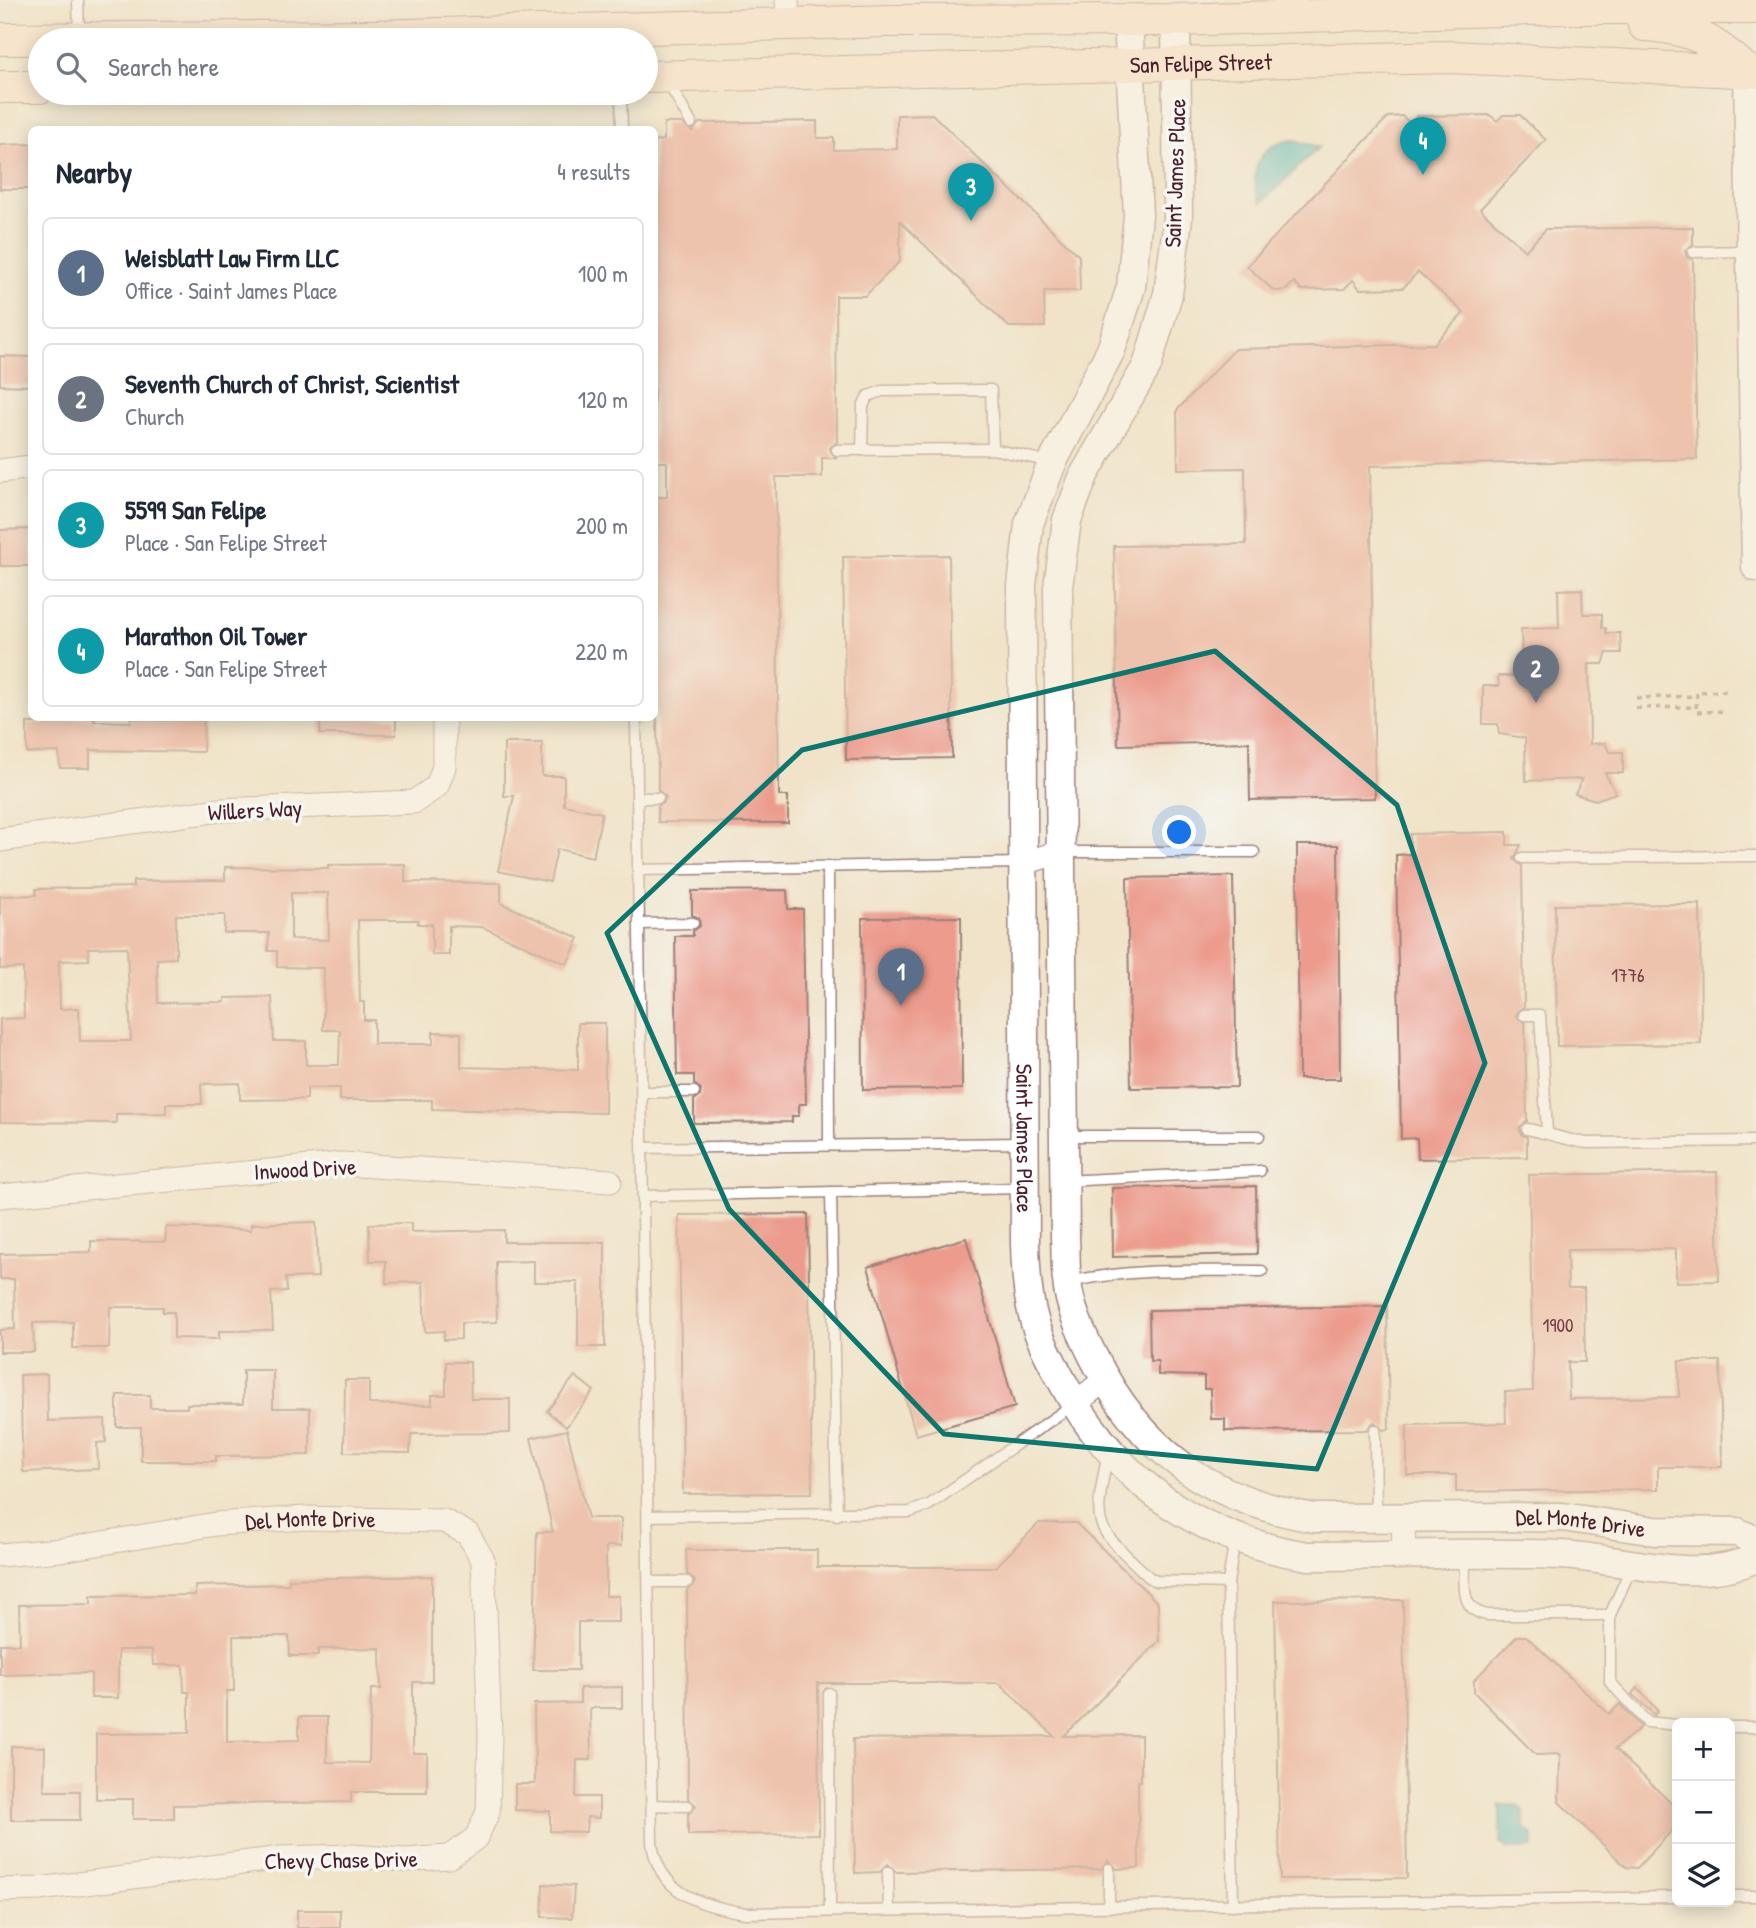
<!DOCTYPE html>
<meta charset="utf-8">
<style>
:root{--surface:#fff;--page:#f2f2f3;--text:#1f2937;--muted:#747a83;--line:#e0e1e3;--accent:#b5179e}
body{margin:0;font-family:"Patrick Hand",sans-serif;background:var(--page);color:var(--text)}
.controls{position:absolute;right:21px;bottom:21px;display:grid;overflow:hidden;border-radius:10px;box-shadow:0 4px 18px #0003}
.controls button{width:63px;height:63px;display:grid;place-items:center;padding:0;border:0;border-bottom:2px solid var(--line);background:var(--surface);color:var(--text);font:35px sans-serif}
.you{position:absolute;left:1180px;top:833px;width:24px;height:24px;margin:-18px;border:5px solid #fff;border-radius:50%;background:#1a73e8;box-shadow:0 0 0 10px #1a73e833}
.badge{display:grid;place-items:center;width:46px;height:46px;border-radius:50%;background:var(--accent);color:#fff;font-size:23px;font-weight:700}
.pin{position:absolute;translate:-50% -58px;filter:drop-shadow(0 2px 4px #0008)}
.pin::after{content:'';position:absolute;top:37px;width:24px;height:21px;background:inherit;clip-path:polygon(0 0,100% 0,50% 100%)}
.list{margin:0;padding:0;list-style:none}
h2{display:flex;justify-content:space-between;align-items:center;height:91px;margin:0;padding:0 28px;font-size:30px}
h2 small{font-size:23px;font-weight:400;color:var(--muted)}
.list li{display:grid;grid-template-columns:46px 1fr auto;gap:21px;align-items:center;box-sizing:border-box;height:112px;margin:0 14px 14px;padding:0 14px;border:2px solid var(--line);border-radius:10px}
.list b{display:block;font-size:26px;white-space:nowrap}
.list p{margin:0;font-size:23px;white-space:nowrap;color:var(--muted)}
.list em{font-size:23px;font-style:normal;color:var(--muted)}
.icon{flex:none;width:38px;height:38px;fill:none;stroke:currentColor;stroke-width:2;stroke-linecap:round;stroke-linejoin:round}
.map{position:relative;flex:none;width:1756px;height:1928px;overflow:hidden}
.search{position:absolute;background:var(--surface);box-shadow:0 4px 18px #0003;left:28px;top:28px;width:630px;height:77px;display:flex;align-items:center;gap:18px;box-sizing:border-box;padding:0 24px;border-radius:38px;color:var(--muted);font-size:26px}
.panel{position:absolute;background:var(--surface);box-shadow:0 4px 18px #0003;left:28px;top:126px;width:630px;height:595px;border-radius:10px}
.map>svg:first-child{display:block}
.water{fill:#45b5bc;stroke:#486a74;stroke-width:2}
.building{fill:#ec9b8c;fill-rule:evenodd}
.lines{fill:none;stroke-linecap:round;stroke-linejoin:round}
.service-casing{stroke:#9d817a;stroke-width:13}
.minor-casing{stroke:#9d817a;stroke-width:25}
.tertiary-casing{stroke:#9d817a;stroke-width:31}
.secondary-casing{stroke:#9d817a;stroke-width:34}
.path{stroke:#9d817a;stroke-width:3.5;stroke-dasharray:5 5;stroke-linecap:butt}
.service{stroke:#fff;stroke-width:10}
.minor{stroke:#fff;stroke-width:23}
.tertiary{stroke:#fff;stroke-width:28}
.secondary{stroke:#fde4d0;stroke-width:32}
.marked{fill:none;stroke:#0f766e;stroke-width:5;stroke-linejoin:round}
.labels{text-anchor:middle;stroke-width:7;stroke-linejoin:round;paint-order:stroke}
.number-label{font-size:19px;fill:#723e43}
.street-label{font-size:23px;fill:#4a1f2b;stroke:#f6f6f2}
</style>
<div class="map">
<svg width="1756" height="1928" viewBox="0 0 1756 1928">
<rect width="100%" height="100%" fill="#f6f6f2"/>
<filter id="ink" filterUnits="userSpaceOnUse"><feTurbulence type="fractalNoise" baseFrequency=".0143" numOctaves="2"/><feDisplacementMap in="SourceGraphic" scale="14" xChannelSelector="R" yChannelSelector="G"/><feConvolveMatrix kernelMatrix="1 2 1 2 8 2 1 2 1" color-interpolation-filters="sRGB"/></filter>
<filter id="wash" filterUnits="userSpaceOnUse"><feTurbulence type="fractalNoise" baseFrequency=".00686" numOctaves="4" result="noise"/><feDisplacementMap in="SourceGraphic" scale="28" xChannelSelector="R" yChannelSelector="G"/><feGaussianBlur stdDeviation="1.57" result="paint"/><feColorMatrix in="noise" values="0 0 0 0 0 0 0 0 0 0 0 0 0 0 0 0 0 1.4 0 .05"/><feComposite in="paint" operator="in"/></filter>
<g filter="url(#wash)">
<rect width="100%" height="100%" fill="#f0e3c9"/>
<g class="water">
<path d="M 1294,140 L 1319,147 L 1261,203 C 1248,172 1257,144 1294,140 Z"/>
<polygon points="1500,1805 1517,1805 1524,1811 1524,1828 1533,1835 1533,1848 1509,1849 1500,1843"/>
</g>
<g id="blocks">
<g class="building">
<polygon points="932,114 1079,256 1080,291 1044,291 1045,327 1009,327 900,221 900,261 865,296 836,296 837,442 829,449 836,458 822,458 822,477 776,477 779,796 788,796 788,823 658,822 658,806 664,802 666,797 658,790 654,497 667,497 667,462 654,462 654,141 664,140 664,123 682,123 692,131 699,123 817,121 817,138 834,138 834,150 897,149 897,115"/>
<polygon points="1490,115 1497,121 1503,115 1520,115 1546,140 1480,209 1525,251 1546,229 1693,227 1693,244 1685,251 1687,257 1693,260 1697,459 1370,466 1375,798 1250,800 1249,742 1118,745 1114,546 1246,544 1245,468 1178,469 1177,410 1235,349 1434,344 1464,313 1418,272 1403,288 1360,289 1353,280 1344,289 1301,290 1294,282 1286,290 1274,291 1247,266 1388,117 1402,116 1410,123 1417,116"/>
<polygon points="32,144 32,189 0,189 0,145"/>
<polygon points="0,356 32,357 32,386 0,385"/>
<polygon points="32,529 32,566 0,566 0,530"/>
<polygon points="949,555 952,758 846,760 843,557"/>
<polygon points="1582,589 1583,614 1602,614 1602,628 1606,628 1606,633 1620,633 1621,653 1607,653 1603,664 1589,664 1590,744 1605,743 1609,752 1623,752 1623,773 1605,773 1616,793 1596,800 1575,794 1582,779 1526,781 1525,738 1499,734 1498,724 1483,724 1483,686 1499,686 1498,676 1512,676 1512,671 1522,671 1521,629 1559,628 1558,590"/>
<polygon points="43,718 94,718 94,721 131,722 131,718 204,718 203,752 90,750 90,768 60,768 59,752 27,753 27,723 43,723"/>
<polygon points="320,718 396,718 396,735 320,734"/>
<polygon points="504,743 542,743 542,776 564,776 564,805 602,813 593,857 557,849 550,882 498,871 514,796 504,796"/>
<polygon points="1507,832 1507,845 1521,845 1514,859 1522,866 1524,1007 1518,1011 1516,1016 1525,1023 1527,1121 1519,1128 1521,1134 1527,1137 1527,1157 1418,1159 1417,1138 1401,1139 1396,855 1411,854 1410,834"/>
<polygon points="1297,845 1338,845 1340,1079 1299,1079"/>
<path d="M 405,864 L 405,882 L 501,883 L 501,903 L 579,938 L 567,964 L 482,927 L 449,926 L 449,955 L 432,955 L 432,924 L 418,924 L 418,920 L 358,920 L 360,1002 L 364,1002 L 364,1020 L 374,1020 L 374,1044 L 433,1044 L 433,1032 L 461,1033 L 461,1067 L 578,1070 L 578,1023 L 605,1023 L 605,1113 L 432,1109 L 432,1100 L 340,1100 L 340,1088 L 307,1088 L 307,1099 L 240,1100 L 240,1083 L 201,1084 L 202,1104 L 166,1104 L 166,1113 L 116,1114 L 116,1123 L 0,1122 L 0,1019 L 24,1018 L 23,968 L 0,969 L 0,896 L 36,895 L 36,889 L 133,887 L 133,881 L 225,880 L 225,867 L 328,868 L 328,865 ZM 291,893 L 328,893 L 329,940 L 291,939 ZM 176,915 L 225,915 L 224,933 L 269,933 L 268,951 L 277,951 L 277,967 L 324,968 L 323,1030 L 340,1030 L 339,1065 L 306,1065 L 306,1041 L 274,1041 L 272,997 L 225,998 L 225,1002 L 158,1003 L 157,959 L 176,958 ZM 127,947 L 131,1041 L 80,1041 L 79,1008 L 60,1009 L 59,961 L 89,960 L 88,948 Z"/>
<polygon points="1233,876 1237,1087 1131,1088 1127,878"/>
<polygon points="787,890 788,909 803,909 806,1104 799,1104 799,1116 792,1116 792,1122 694,1123 694,1100 700,1096 701,1089 694,1084 694,1075 677,1075 675,936 693,936 693,931 700,926 699,918 692,915 692,891"/>
<polygon points="1700,904 1701,1044 1557,1046 1555,905"/>
<polygon points="961,917 962,1089 863,1090 862,918"/>
<polygon points="1717,1172 1719,1281 1676,1282 1676,1249 1567,1250 1568,1288 1584,1288 1585,1362 1568,1362 1569,1399 1679,1397 1679,1361 1720,1361 1722,1467 1658,1467 1658,1489 1456,1492 1456,1475 1407,1475 1407,1425 1506,1423 1505,1392 1533,1391 1529,1175"/>
<polygon points="1256,1186 1257,1254 1113,1257 1112,1188"/>
<polygon points="808,1214 812,1493 683,1494 679,1215"/>
<polygon points="316,1222 318,1277 286,1278 287,1291 271,1292 273,1330 219,1331 219,1339 174,1338 174,1312 163,1312 163,1307 110,1307 109,1348 73,1348 73,1322 33,1323 34,1352 0,1352 0,1330 15,1329 14,1279 0,1279 0,1254 91,1252 91,1241 165,1242 166,1227 251,1230 251,1224"/>
<polygon points="411,1223 411,1232 504,1230 504,1242 605,1242 605,1347 578,1347 578,1282 534,1282 534,1261 496,1262 497,1322 461,1323 461,1339 444,1340 444,1331 425,1332 423,1282 386,1283 386,1261 370,1261 369,1224"/>
<polygon points="966,1238 1015,1407 916,1435 868,1267"/>
<polygon points="1387,1306 1389,1429 1383,1430 1374,1422 1367,1430 1225,1431 1225,1419 1211,1419 1210,1389 1204,1389 1204,1376 1158,1375 1158,1361 1150,1361 1149,1310"/>
<polygon points="446,1362 470,1362 471,1399 510,1399 510,1433 411,1434 410,1453 344,1452 345,1380 369,1380 369,1404 432,1405 432,1395 446,1395"/>
<polygon points="243,1370 273,1370 273,1408 310,1408 310,1455 216,1456 216,1461 141,1461 141,1427 117,1427 117,1395 150,1395 150,1408 187,1408 187,1404 243,1404"/>
<polygon points="47,1374 48,1421 105,1419 106,1442 97,1443 98,1469 23,1472 20,1375"/>
<polygon points="575,1376 594,1391 566,1427 547,1411"/>
<polygon points="567,1430 588,1518 621,1518 621,1546 606,1546 606,1596 619,1596 619,1622 578,1622 578,1670 533,1670 537,1532 553,1532 531,1438"/>
<polygon points="1039,1523 1076,1523 1158,1603 1159,1641 1064,1736 1141,1735 1141,1781 1138,1781 1139,1868 1117,1869 1108,1861 1101,1869 896,1872 888,1864 880,1872 855,1873 853,1739 1054,1736 999,1683 818,1683 819,1834 688,1835 688,1814 696,1806 688,1798 687,1590 693,1586 695,1581 687,1574 686,1550 817,1550 817,1567 996,1567"/>
<path d="M 432,1576 L 432,1682 L 413,1682 L 413,1753 L 427,1753 L 427,1792 L 351,1792 L 351,1802 L 174,1805 L 174,1819 L 133,1819 L 133,1799 L 96,1799 L 96,1734 L 189,1733 L 189,1692 L 184,1692 L 183,1665 L 153,1665 L 152,1650 L 118,1650 L 118,1698 L 91,1698 L 91,1673 L 0,1675 L 0,1644 L 20,1644 L 19,1605 L 91,1604 L 91,1596 L 195,1595 L 195,1586 L 289,1584 L 289,1579 ZM 233,1636 L 289,1636 L 290,1656 L 318,1656 L 318,1649 L 380,1648 L 381,1689 L 371,1689 L 369,1763 L 327,1762 L 327,1717 L 299,1717 L 299,1740 L 227,1742 L 227,1691 L 234,1691 Z"/>
<polygon points="1403,1600 1407,1878 1280,1879 1275,1601"/>
<polygon points="1517,1636 1526,1636 1609,1714 1620,1704 1641,1727 1615,1749 1677,1809 1677,1825 1637,1868 1626,1867 1559,1802 1560,1754 1536,1755 1474,1692 1474,1680"/>
<polygon points="622,1687 622,1708 590,1708 591,1760 577,1760 576,1797 599,1797 599,1818 587,1817 586,1832 550,1831 550,1811 515,1810 515,1784 535,1784 534,1704 580,1703 580,1688"/>
<polygon points="1638,1688 1658,1711 1654,1715 1632,1694"/>
<polygon points="11,1746 45,1747 44,1791 80,1791 80,1820 11,1820"/>
<polygon points="543,1884 574,1886 572,1918 542,1917"/>
<rect x="297" y="1910" width="43" height="18"/>
</g>
</g>
</g>
<g filter="url(#ink)">
<use href="#blocks" fill-opacity="0" stroke="#9d817a" stroke-width="2"/>
<g class="lines">
<defs>
<g id="service">
<polyline points="78,0 79,36"/>
<polyline points="668,82 691,123"/>
<polyline points="621,93 622,130"/>
<polyline points="1693,252 1751,251"/>
<polyline points="837,450 993,449 1050,462"/>
<polyline points="862,450 863,406 868,396 882,391 991,390 993,449"/>
<path d="M 636,718 L 652,1843 C 659,1894 700,1905 745,1913 L 1677,1897"/>
<polyline points="637,798 658,798"/>
<polyline points="1063,852 1254,852"/>
<polyline points="1522,858 1756,856"/>
<polyline points="828,866 829,1145"/>
<polyline points="638,870 1021,863"/>
<polyline points="639,924 693,923"/>
<polyline points="1524,1015 1540,1015 1547,1132"/>
<polyline points="643,1092 694,1092"/>
<path d="M 1527,1129 C 1548,1133 1565,1140 1587,1143 L 1756,1141"/>
<polyline points="1066,1136 1259,1136"/>
<polyline points="643,1148 1022,1143"/>
<polyline points="1064,1181 1260,1171"/>
<polyline points="831,1192 837,1515"/>
<polyline points="644,1196 1023,1188"/>
<path d="M 1069,1282 C 1133,1268 1197,1271 1262,1271"/>
<polyline points="1375,1430 1376,1516"/>
<path d="M 1108,1452 C 1093,1530 1092,1523 1149,1577 L 1156,1581 L 1228,1583"/>
<polyline points="648,1516 910,1512 929,1505 1074,1404"/>
<path d="M 1465,1556 C 1466,1581 1457,1609 1487,1615 L 1610,1615"/>
<polyline points="1631,1568 1610,1615 1610,1682 1647,1722 1677,1725"/>
<polyline points="649,1582 687,1582"/>
<polyline points="829,1693 830,1911"/>
<polyline points="1730,1727 1756,1727"/>
<polyline points="652,1805 688,1806"/>
<polyline points="1109,1869 1109,1906"/>
<polyline points="888,1872 889,1910"/>
<polyline points="1730,1896 1756,1896"/>
<polyline points="1233,1905 1228,1583 1235,1538"/>
</g>
<g id="minor">
<polyline points="787,0 788,24"/>
<polyline points="0,471 32,467"/>
<polyline points="0,840 220,810 414,802 437,786 444,767 444,718"/>
<polyline points="1024,863 1060,852"/>
<polyline points="0,1196 342,1164 610,1181"/>
<polyline points="1074,1404 1105,1380"/>
<polyline points="1403,1519 1404,1556"/>
<path id="s1" d="M 0,1555 L 61,1550 L 216,1524 L 305,1518 L 444,1521 L 468,1534 L 483,1560 L 490,1734 L 488,1812 L 476,1838 L 449,1857 L 404,1860 L 353,1856 L 281,1858 L 39,1889 L 0,1890"/>
</g>
<g id="tertiary">
<path id="s2" d="M 1128,20 L 1138,215 L 1131,287 L 1111,350 L 1052,463 L 1029,524 L 1022,586 L 1025,1244 C 1026,1271 1027,1297 1035,1323 C 1041,1343 1052,1362 1062,1381 C 1115,1480 1197,1539 1308,1556 C 1392,1556 1477,1551 1560,1555 C 1624,1558 1695,1586 1756,1558"/>
<path id="s3" d="M 1176,20 L 1178,219 L 1168,294 L 1147,366 L 1084,475 L 1067,520 L 1058,587 L 1065,1238 C 1066,1252 1065,1266 1067,1280 C 1069,1307 1081,1332 1093,1356 C 1140,1451 1211,1501 1315,1518 L 1563,1517 L 1655,1531 L 1737,1532 L 1756,1541"/>
<polyline points="1748,72 1756,567"/>
</g>
<g id="secondary">
<path d="M 1644,25 C 1692,28 1714,40 1748,72"/>
<polyline points="0,39 374,36 890,21 1176,20 1563,8 1756,8"/>
<path id="s4" d="M 646,77 L 1451,57 L 1756,72"/>
<polyline points="0,87 40,87"/>
</g>
</defs>
<use href="#service" class="service-casing"/>
<use href="#minor" class="minor-casing"/>
<use href="#tertiary" class="tertiary-casing"/>
<use href="#secondary" class="secondary-casing"/>
<g class="path">
<polyline points="1726,691 1697,692 1696,712 1726,711"/>
<polyline points="1636,698 1697,696"/>
<polyline points="1636,708 1696,707"/>
</g>
<use href="#service" class="service"/>
<use href="#minor" class="minor"/>
<use href="#tertiary" class="tertiary"/>
<use href="#secondary" class="secondary"/>
</g>
</g>
<path d="M0 0H1756V1928H0ZM 1215,651 L 1397,805 L 1485,1063 L 1317,1469 L 944,1434 L 729,1209 L 607,933 L 802,750 Z" fill="#f0e3c9" fill-opacity=".55" fill-rule="evenodd"/>
<path class="marked" d="M 1215,651 L 1397,805 L 1485,1063 L 1317,1469 L 944,1434 L 729,1209 L 607,933 L 802,750 Z"/>
<g class="labels">
<g class="number-label">
<text x="1628" y="982">1776</text>
<text x="1558" y="1332">1900</text>
</g>
<g class="street-label">
<text dy="8" stroke="none"><textPath href="#s4" startOffset="555">San Felipe Street</textPath></text>
<text transform="translate(1175 173) rotate(-88)" y="8">Saint James Place</text>
<text transform="translate(255 810) rotate(-3)" y="8">Willers Way</text>
<text dy="8" stroke="none"><textPath href="#s2" startOffset="1141">Saint James Place</textPath></text>
<text transform="translate(305 1169) rotate(-3)" y="8">Inwood Drive</text>
<text dy="8" stroke="none"><textPath href="#s1" startOffset="313">Del Monte Drive</textPath></text>
<text dy="8" stroke="none"><textPath href="#s3" startOffset="1918">Del Monte Drive</textPath></text>
<text transform="translate(341 1860) rotate(-1)" y="8">Chevy Chase Drive</text>
</g>
</g>
</svg>
<div class="controls">
<button>+</button>
<button>−</button>
<button><svg class="icon" aria-label="layers" viewBox="0 0 24 24"><path d="M12 4l9 5-9 5-9-5zM3 14l9 5 9-5"/></svg></button>
</div>
<div class="you"></div>
<div class="pin badge" style="left:901px;top:1006px;background:#5c6f8a">1</div>
<div class="pin badge" style="left:1536px;top:703px;background:#6b7280">2</div>
<div class="pin badge" style="left:971px;top:221px;background:#0f9aa8">3</div>
<div class="pin badge" style="left:1423px;top:175px;background:#0f9aa8">4</div>
<div class="search"><svg class="icon" aria-label="search" viewBox="0 0 24 24"><circle cx="10" cy="10" r="6"/><path d="M15 15l6 6"/></svg>Search here</div>
<section class="panel">
<h2>Nearby<small>4 results</small></h2>
<ul class="list">
<li><span class="badge" style="background:#5c6f8a">1</span><div><b>Weisblatt Law Firm LLC</b><p>Office · Saint James Place</p></div><em>100 m</em></li>
<li><span class="badge" style="background:#6b7280">2</span><div><b>Seventh Church of Christ, Scientist</b><p>Church</p></div><em>120 m</em></li>
<li><span class="badge" style="background:#0f9aa8">3</span><div><b>5599 San Felipe</b><p>Place · San Felipe Street</p></div><em>200 m</em></li>
<li><span class="badge" style="background:#0f9aa8">4</span><div><b>Marathon Oil Tower</b><p>Place · San Felipe Street</p></div><em>220 m</em></li>
</ul>
</section>
</div>
